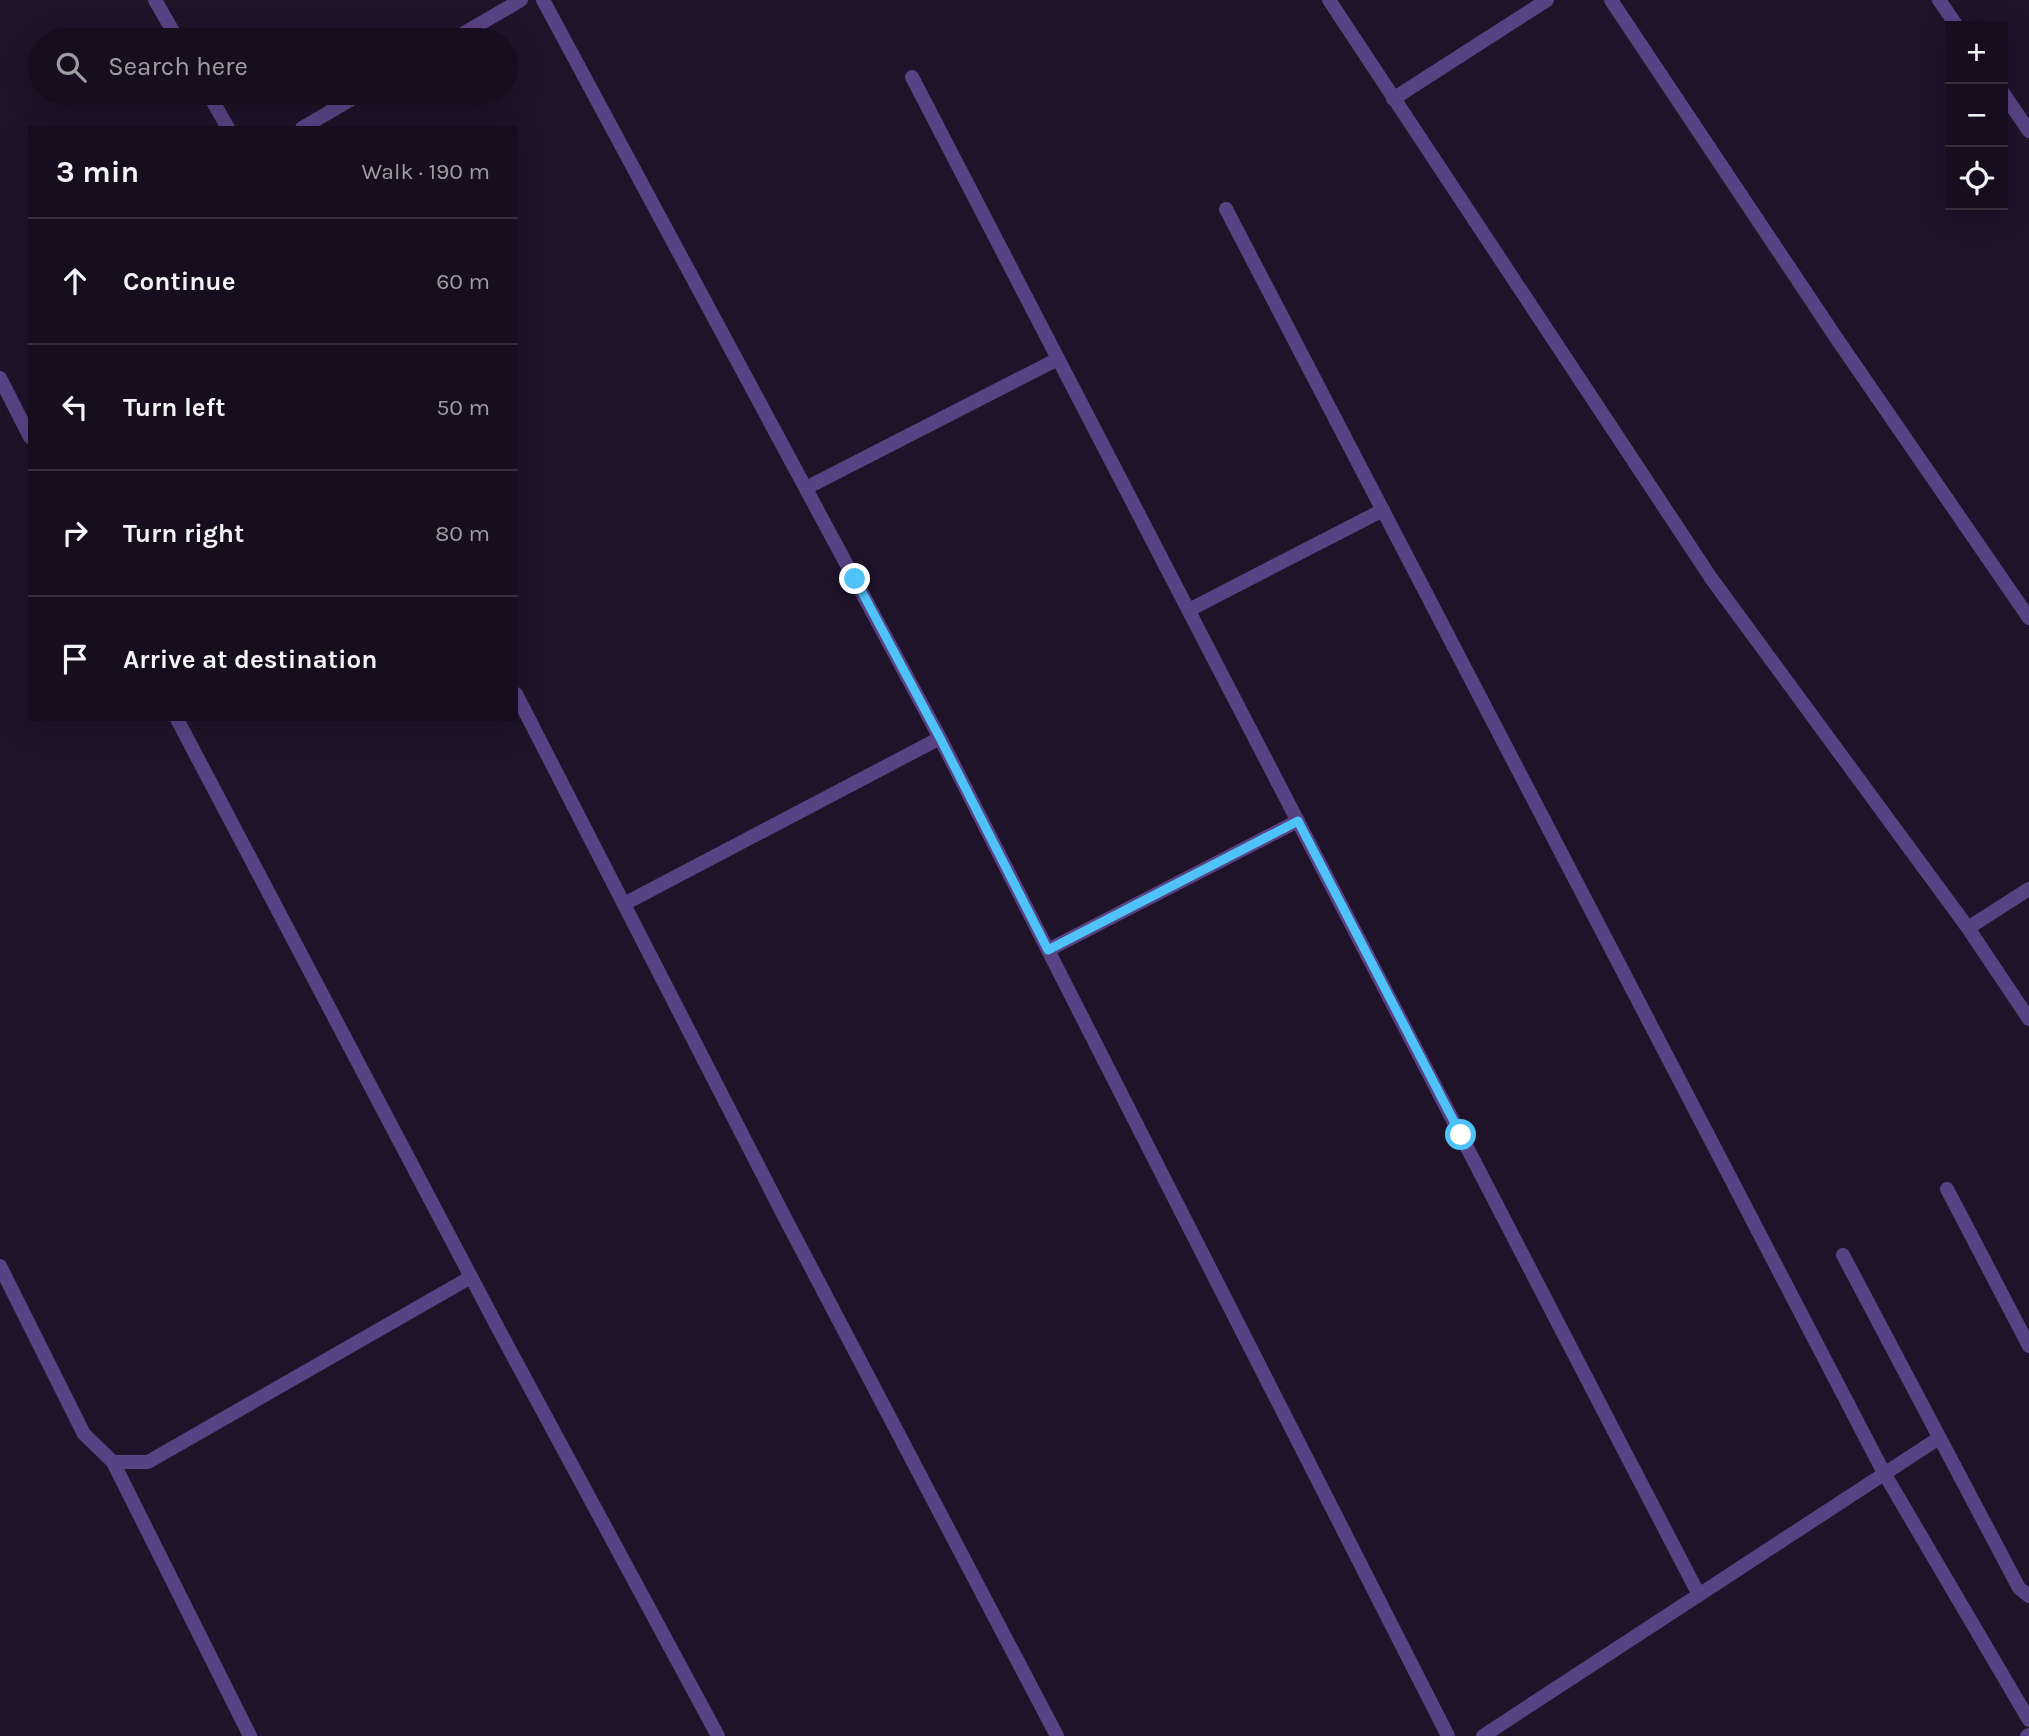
<!DOCTYPE html>
<meta charset="utf-8">
<style>
:root{--surface:#160e1f;--page:#231c2c;--text:#f1f3f6;--muted:#9e9ca4;--line:#352e3d}
body{margin:0;font-family:Karla,sans-serif;background:var(--page);color:var(--text)}
.controls{position:absolute;right:21px;top:21px;display:grid;overflow:hidden;border-radius:0px;box-shadow:0 7px 28px #0002}
.controls button{width:63px;height:63px;display:grid;place-items:center;padding:0;border:0;border-bottom:2px solid var(--line);background:var(--surface);color:var(--text);font:35px sans-serif}
.stop{position:absolute;width:21px;height:21px;margin:-16px;border:5px solid #4fc3f7;border-radius:50%;background:#fff}
.stop.end{background:#4fc3f7;border-color:#fff;box-shadow:0 2px 7px #0008}
.list{margin:0;padding:0;list-style:none}
h2{display:flex;justify-content:space-between;align-items:center;height:91px;margin:0;padding:0 28px;font-size:30px}
h2 small{font-size:23px;font-weight:400;color:var(--muted)}
.list li{display:grid;grid-template-columns:46px 1fr auto;gap:21px;align-items:center;box-sizing:border-box;height:126px;padding:0 28px;border-top:2px solid var(--line)}
.list b{display:block;font-size:26px;white-space:nowrap}
.list em{font-size:23px;font-style:normal;color:var(--muted)}
.icon{flex:none;width:38px;height:38px;fill:none;stroke:currentColor;stroke-width:2;stroke-linecap:round;stroke-linejoin:round}
.map{position:relative;flex:none;width:2029px;height:1736px;overflow:hidden}
.search{position:absolute;background:var(--surface);box-shadow:0 7px 28px #0002;left:28px;top:28px;width:490px;height:77px;display:flex;align-items:center;gap:18px;box-sizing:border-box;padding:0 24px;border-radius:38px;color:var(--muted);font-size:26px}
.panel{position:absolute;background:var(--surface);box-shadow:0 7px 28px #0002;left:28px;top:126px;width:490px;height:595px;border-radius:0px}
.map>svg:first-child{display:block}
.lines{fill:none;stroke-linecap:round;stroke-linejoin:round}
.street{stroke:#594284;stroke-width:14}
.route{stroke:#4fc3f7;stroke-width:9}
</style>
<div class="map">
<svg width="2029" height="1736" viewBox="0 0 2029 1736">
<rect width="100%" height="100%" fill="#1e1329"/>
<g class="lines">
<g class="street">
<polyline points="155,0 178,40"/>
<polyline points="543,0 940,738 1448,1736"/>
<polyline points="1329,0 1711,578 1968,928 2029,1019"/>
<polyline points="1611,0 1837,339 2029,618"/>
<polyline points="1939,0 1957,26"/>
<polyline points="452,40 521,0"/>
<polyline points="912,77 1699,1595"/>
<polyline points="208,93 228,128"/>
<polyline points="2003,93 2029,131"/>
<polyline points="1393,99 1547,0"/>
<polyline points="302,128 362,93"/>
<polyline points="1226,209 1884,1473 2029,1720"/>
<polyline points="0,378 30,437"/>
<polyline points="806,488 1058,359"/>
<polyline points="1189,610 1383,510"/>
<polyline points="516,694 784,1216 1057,1736"/>
<polyline points="177,719 499,1330 718,1736"/>
<polyline points="624,904 940,738"/>
<polyline points="1968,928 2029,889"/>
<polyline points="1048,950 1298,821"/>
<polyline points="1947,1189 2029,1346"/>
<polyline points="1843,1255 2019,1588 2029,1596"/>
<polyline points="0,1266 84,1434 113,1462 148,1462 471,1277"/>
<polyline points="113,1462 250,1736"/>
<polyline points="1483,1736 1939,1438"/>
<polyline points="2027,1736 2029,1735"/>
</g>
</g>
<g class="lines">
<polyline class="route" points="855,579 940,738 1048,950 1298,821 1461,1135"/>
</g>
</svg>
<div class="controls">
<button>+</button>
<button>−</button>
<button><svg class="icon" aria-label="locate" viewBox="0 0 24 24"><circle cx="12" cy="12" r="6"/><path d="M12 2v4M12 18v4M2 12h4M18 12h4"/></svg></button>
</div>
<div class="stop" style="left:1461px;top:1135px"></div>
<div class="stop end" style="left:855px;top:579px"></div>
<div class="search"><svg class="icon" aria-label="search" viewBox="0 0 24 24"><circle cx="10" cy="10" r="6"/><path d="M15 15l6 6"/></svg>Search here</div>
<section class="panel">
<h2>3 min<small>Walk · 190 m</small></h2>
<ul class="list">
<li><svg class="icon" aria-label="ahead" viewBox="0 0 24 24"><path d="M12 20V5M6 11l6-6 6 6"/></svg><div><b>Continue</b></div><em>60 m</em></li>
<li><svg class="icon" aria-label="left" viewBox="0 0 24 24"><path d="M17 20v-9H6M10 6l-5 5 5 5"/></svg><div><b>Turn left</b></div><em>50 m</em></li>
<li><svg class="icon" aria-label="right" viewBox="0 0 24 24"><path d="M7 20v-9h11M14 6l5 5-5 5"/></svg><div><b>Turn right</b></div><em>80 m</em></li>
<li><svg class="icon" aria-label="arrive" viewBox="0 0 24 24"><path d="M6 21V4h12l-3 4 3 4H6"/></svg><div><b>Arrive at destination</b></div></li>
</ul>
</section>
</div>
